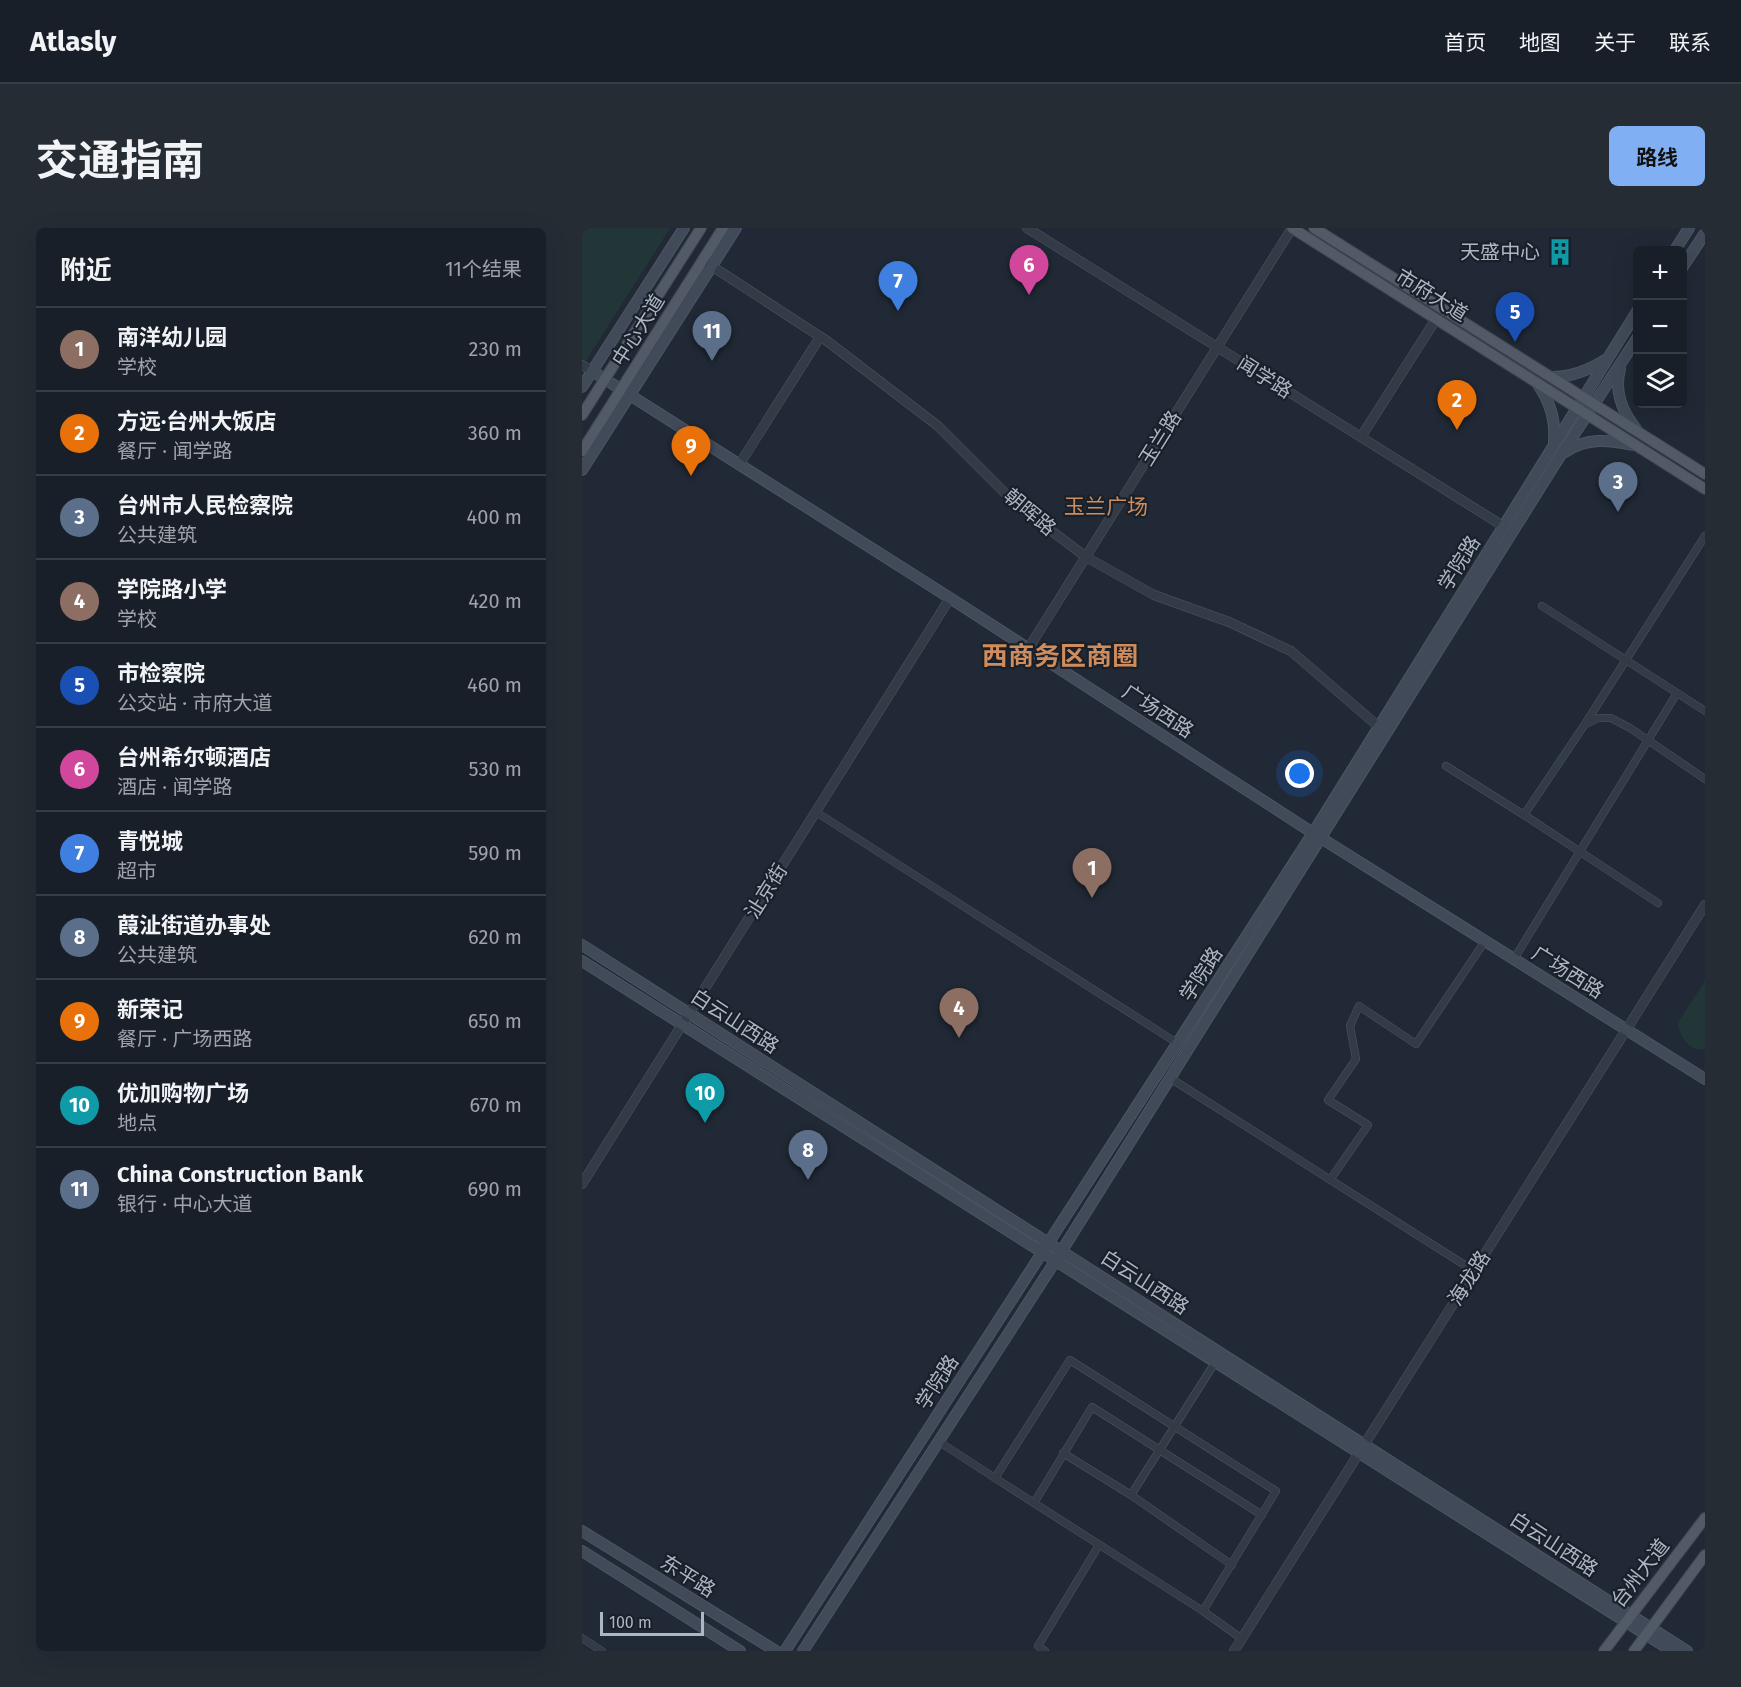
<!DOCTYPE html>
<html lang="zh">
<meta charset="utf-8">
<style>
:root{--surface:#181f28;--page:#252c34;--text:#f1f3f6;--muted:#9fa2a8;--line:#363d45;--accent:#81aff4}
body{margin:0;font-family:"Fira Sans","Noto Sans SC",sans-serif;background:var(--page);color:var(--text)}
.controls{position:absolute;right:18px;top:18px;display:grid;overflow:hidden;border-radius:9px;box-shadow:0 6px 24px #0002}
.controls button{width:54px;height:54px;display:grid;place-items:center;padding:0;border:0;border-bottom:2px solid var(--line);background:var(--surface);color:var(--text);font:30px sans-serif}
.scale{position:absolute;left:18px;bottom:15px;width:104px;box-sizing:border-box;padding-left:6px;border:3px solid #adb6c3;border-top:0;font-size:16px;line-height:21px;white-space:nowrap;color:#adb6c3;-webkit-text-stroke:4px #19202a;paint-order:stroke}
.you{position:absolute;left:718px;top:546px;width:21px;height:21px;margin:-15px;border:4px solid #fff;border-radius:50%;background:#1a73e8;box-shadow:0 0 0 9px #1a73e833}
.badge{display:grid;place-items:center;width:39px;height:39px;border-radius:50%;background:var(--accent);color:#fff;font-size:20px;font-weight:700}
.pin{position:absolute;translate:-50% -50px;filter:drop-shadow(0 2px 3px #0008)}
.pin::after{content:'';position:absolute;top:32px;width:21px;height:18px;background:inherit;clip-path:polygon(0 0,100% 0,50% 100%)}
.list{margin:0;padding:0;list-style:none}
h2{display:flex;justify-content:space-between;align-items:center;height:78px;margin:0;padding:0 24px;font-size:26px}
h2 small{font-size:20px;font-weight:400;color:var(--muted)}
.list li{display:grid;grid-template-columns:39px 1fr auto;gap:18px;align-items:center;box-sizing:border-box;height:84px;padding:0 24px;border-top:2px solid var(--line)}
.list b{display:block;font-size:22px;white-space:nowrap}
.list p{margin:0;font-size:20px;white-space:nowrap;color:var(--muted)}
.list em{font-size:20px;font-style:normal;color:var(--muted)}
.icon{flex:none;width:33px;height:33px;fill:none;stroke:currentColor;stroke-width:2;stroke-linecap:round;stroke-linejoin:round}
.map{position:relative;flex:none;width:1123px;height:1423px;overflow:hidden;border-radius:9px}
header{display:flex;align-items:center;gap:36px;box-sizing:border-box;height:84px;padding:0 30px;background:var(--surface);border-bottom:2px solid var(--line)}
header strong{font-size:28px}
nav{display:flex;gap:33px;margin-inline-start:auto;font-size:21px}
.intro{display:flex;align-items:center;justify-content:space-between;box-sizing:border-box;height:144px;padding:0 36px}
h1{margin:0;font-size:42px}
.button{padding:15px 27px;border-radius:9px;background:var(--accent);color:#111;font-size:21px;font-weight:700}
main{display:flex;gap:36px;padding:0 36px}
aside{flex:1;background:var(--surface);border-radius:9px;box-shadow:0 6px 24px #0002}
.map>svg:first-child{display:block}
.green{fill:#233637}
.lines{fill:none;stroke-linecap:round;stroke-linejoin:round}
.minor-casing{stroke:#4e5661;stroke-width:8}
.tertiary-casing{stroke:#4e5661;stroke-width:10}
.secondary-casing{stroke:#4e5661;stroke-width:12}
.primary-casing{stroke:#3d4450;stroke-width:12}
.minor{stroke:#333b46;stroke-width:7}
.tertiary{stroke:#333b46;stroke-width:9}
.secondary{stroke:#414a59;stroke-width:10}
.primary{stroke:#515a66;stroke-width:10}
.labels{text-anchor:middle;stroke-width:4.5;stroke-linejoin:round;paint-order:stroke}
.poi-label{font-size:20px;fill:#adb6c3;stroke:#19202a;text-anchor:end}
.street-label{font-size:20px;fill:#adb6c3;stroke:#19202a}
.neighbourhood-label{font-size:21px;fill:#cf8c5c;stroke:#19202a}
.district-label{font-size:26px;font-weight:bold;fill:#cf8c5c;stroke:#19202a}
</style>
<header>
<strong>Atlasly</strong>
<nav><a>首页</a><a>地图</a><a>关于</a><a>联系</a></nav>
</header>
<div class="intro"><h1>交通指南</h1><a class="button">路线</a></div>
<main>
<aside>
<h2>附近<small>11个结果</small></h2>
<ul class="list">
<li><span class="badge" style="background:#8d6e63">1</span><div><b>南洋幼儿园</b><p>学校</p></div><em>230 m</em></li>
<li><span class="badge" style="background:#e8710a">2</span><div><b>方远·台州大饭店</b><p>餐厅 · 闻学路</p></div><em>360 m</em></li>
<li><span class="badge" style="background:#5c6f8a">3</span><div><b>台州市人民检察院</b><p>公共建筑</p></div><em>400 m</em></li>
<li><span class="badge" style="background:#8d6e63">4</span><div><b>学院路小学</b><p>学校</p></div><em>420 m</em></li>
<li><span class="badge" style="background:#1a4fb4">5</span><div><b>市检察院</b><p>公交站 · 市府大道</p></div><em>460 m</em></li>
<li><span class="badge" style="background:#d1479c">6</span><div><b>台州希尔顿酒店</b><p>酒店 · 闻学路</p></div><em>530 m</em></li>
<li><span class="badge" style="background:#3f7fe0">7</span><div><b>青悦城</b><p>超市</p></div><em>590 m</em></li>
<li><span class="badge" style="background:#5c6f8a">8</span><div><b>葭沚街道办事处</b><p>公共建筑</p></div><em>620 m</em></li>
<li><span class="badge" style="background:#e8710a">9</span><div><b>新荣记</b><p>餐厅 · 广场西路</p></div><em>650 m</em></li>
<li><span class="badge" style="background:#0f9aa8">10</span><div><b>优加购物广场</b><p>地点</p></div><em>670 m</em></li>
<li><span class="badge" style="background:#5c6f8a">11</span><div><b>China Construction Bank</b><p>银行 · 中心大道</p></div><em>690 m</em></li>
</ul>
</aside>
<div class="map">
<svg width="1123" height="1423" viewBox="0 0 1123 1423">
<rect width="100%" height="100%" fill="#202935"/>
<g class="green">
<polygon points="0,0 88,0 0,139"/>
<path d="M 1123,753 L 1123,821 C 1107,825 1099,808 1095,796 Z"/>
</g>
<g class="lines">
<defs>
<g id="minor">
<polyline points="960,378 1123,483"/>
<polyline points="1004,496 1016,490 1029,490 1048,500 1123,551"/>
<polyline points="864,538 942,587 1076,675"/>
<polyline points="234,584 595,815"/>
<polyline points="942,587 1003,496 1123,308"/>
<polyline points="932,731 1095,465"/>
<polyline points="588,850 892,1043"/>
<polyline points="748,952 786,897 746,872 774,831 768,798 777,778 834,816 903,713"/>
<polyline points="356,1213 413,1250 488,1132 694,1263 621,1383"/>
<polyline points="481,1225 549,1267 650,1337"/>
<polyline points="413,1250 621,1383 660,1411"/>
<polyline points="549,1267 634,1133"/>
<polyline points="452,1275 510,1179 680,1287"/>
<polyline points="0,1410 20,1423"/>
<polyline points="463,1423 456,1418 517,1317"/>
</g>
<g id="tertiary">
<polyline points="445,0 921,298"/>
<polyline points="125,35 245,113 356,198 434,276 504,329 572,367 647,394 709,423 797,499"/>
<polyline points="0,137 10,143"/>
<polyline points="779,209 854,91"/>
<polyline points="157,237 238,109"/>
<polyline points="446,421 710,0"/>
<polyline points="0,956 368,370"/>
<polyline points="652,1423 1123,677"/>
</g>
<g id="secondary">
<polyline points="1093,22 1107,0"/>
<polyline points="1100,40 1123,5"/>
<path d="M 1038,141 C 1032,164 1040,183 1054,201"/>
<polyline points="10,143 368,370 731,605 1123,851"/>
<path d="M 970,149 C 989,149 1007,142 1023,132"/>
<path d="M 955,155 C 968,173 974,191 972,214"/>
<polyline points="0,159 102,0"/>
<path d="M 983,224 C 1005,209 1027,212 1052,217"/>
<polyline points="0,242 154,0"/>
<polyline points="0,717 1105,1423"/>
<polyline points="0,733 1090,1423"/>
<polyline points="0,1303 194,1423"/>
<polyline points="0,1323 158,1423"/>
<polyline points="203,1423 731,605 1056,82"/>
<polyline points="221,1423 474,1032 978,228 1056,109"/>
</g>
<g id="primary">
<polyline points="710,0 1123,261"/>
<polyline points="732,0 1123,246"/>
<polyline points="0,187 119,0"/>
<polyline points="0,223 141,0"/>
<polyline points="1022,1423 1123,1290"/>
<polyline points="1052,1423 1123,1327"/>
</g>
</defs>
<use href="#minor" class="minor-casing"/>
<use href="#tertiary" class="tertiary-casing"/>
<use href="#secondary" class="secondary-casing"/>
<use href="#primary" class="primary-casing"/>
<use href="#minor" class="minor"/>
<use href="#tertiary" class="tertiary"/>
<use href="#secondary" class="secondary"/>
<use href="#primary" class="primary"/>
</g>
<defs>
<symbol id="building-bare" viewBox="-9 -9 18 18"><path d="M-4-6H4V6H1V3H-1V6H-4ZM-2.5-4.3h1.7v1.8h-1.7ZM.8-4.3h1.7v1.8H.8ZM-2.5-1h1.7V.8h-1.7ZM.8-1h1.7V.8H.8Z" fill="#0f9aa8" stroke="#19202a" stroke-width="2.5" paint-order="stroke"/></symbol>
</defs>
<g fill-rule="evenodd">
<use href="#building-bare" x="959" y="5" width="38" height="38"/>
</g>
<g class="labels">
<g class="poi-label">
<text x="958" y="31">天盛中心</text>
</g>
<g class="street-label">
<text transform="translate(850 67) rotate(32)" y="7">市府大道</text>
<text transform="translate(56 102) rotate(-58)" y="7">中心大道</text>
<text transform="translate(683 149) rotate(32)" y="7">闻学路</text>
<text transform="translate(578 210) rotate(-58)" y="7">玉兰路</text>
<text transform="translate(448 284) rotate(40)" y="7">朝晖路</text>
<text transform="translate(877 335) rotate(-58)" y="7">学院路</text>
<text transform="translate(576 483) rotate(33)" y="7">广场西路</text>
<text transform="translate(184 663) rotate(-58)" y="7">沚京街</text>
<text transform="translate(986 744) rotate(32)" y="7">广场西路</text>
<text transform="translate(619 746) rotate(-57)" y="7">学院路</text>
<text transform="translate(153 793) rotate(33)" y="7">白云山西路</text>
<text transform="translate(887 1050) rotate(-58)" y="7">海龙路</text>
<text transform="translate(563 1054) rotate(33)" y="7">白云山西路</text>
<text transform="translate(355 1154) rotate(-57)" y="7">学院路</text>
<text transform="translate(972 1316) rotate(33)" y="7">白云山西路</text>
<text transform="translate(1058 1345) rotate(-52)" y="7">台州大道</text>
<text transform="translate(106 1348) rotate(32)" y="7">东平路</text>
</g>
<g class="neighbourhood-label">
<text x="524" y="286">玉兰广场</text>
</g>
<g class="district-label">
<text x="478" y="437">西商务区商圈</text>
</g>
</g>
</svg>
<div class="controls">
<button>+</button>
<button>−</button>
<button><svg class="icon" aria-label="layers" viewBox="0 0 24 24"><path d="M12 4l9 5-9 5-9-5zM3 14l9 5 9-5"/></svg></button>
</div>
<div class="scale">100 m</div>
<div class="you"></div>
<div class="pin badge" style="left:510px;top:670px;background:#8d6e63">1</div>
<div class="pin badge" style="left:875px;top:202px;background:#e8710a">2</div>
<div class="pin badge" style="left:1036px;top:284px;background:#5c6f8a">3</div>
<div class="pin badge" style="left:377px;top:810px;background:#8d6e63">4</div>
<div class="pin badge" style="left:933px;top:114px;background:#1a4fb4">5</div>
<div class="pin badge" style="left:447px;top:67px;background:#d1479c">6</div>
<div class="pin badge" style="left:316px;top:83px;background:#3f7fe0">7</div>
<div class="pin badge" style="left:226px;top:952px;background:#5c6f8a">8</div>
<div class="pin badge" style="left:109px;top:248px;background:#e8710a">9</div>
<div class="pin badge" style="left:123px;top:895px;background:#0f9aa8">10</div>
<div class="pin badge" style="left:130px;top:133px;background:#5c6f8a">11</div>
</div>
</main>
